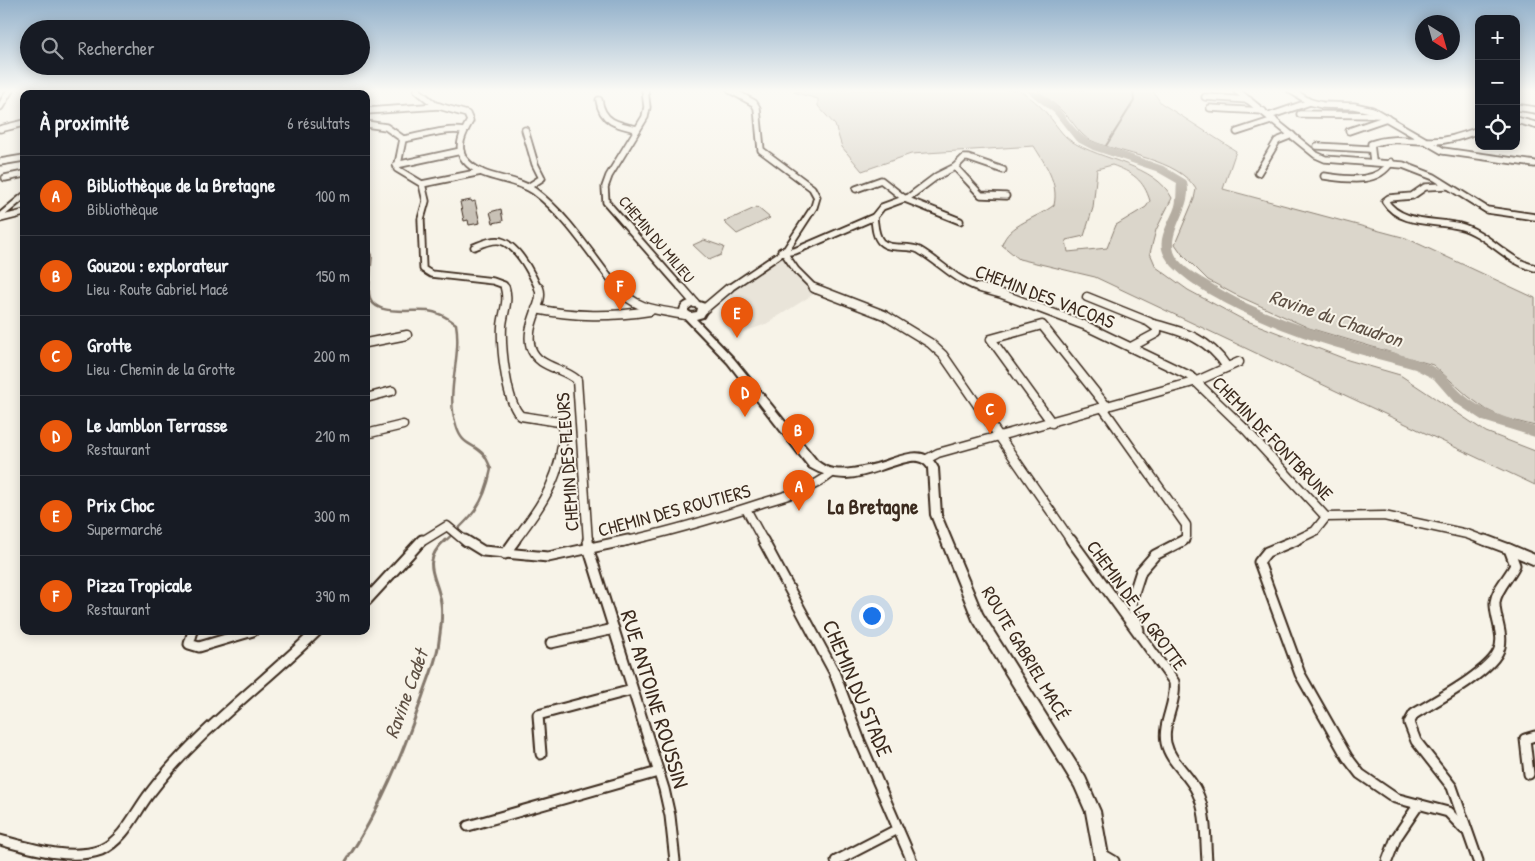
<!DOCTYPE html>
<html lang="fr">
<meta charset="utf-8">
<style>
:root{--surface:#171b24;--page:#20242c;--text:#f1f3f6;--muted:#9ea1a6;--line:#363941;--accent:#ea580c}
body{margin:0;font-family:"Patrick Hand",sans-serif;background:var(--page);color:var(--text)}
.controls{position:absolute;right:15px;top:15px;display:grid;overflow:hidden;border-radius:10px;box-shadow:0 2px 12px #0003}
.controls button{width:45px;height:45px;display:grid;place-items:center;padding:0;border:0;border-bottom:1px solid var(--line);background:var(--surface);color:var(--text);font:25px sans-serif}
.compass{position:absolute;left:1415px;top:15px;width:45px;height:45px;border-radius:50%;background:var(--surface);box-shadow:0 2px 12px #0003;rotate:143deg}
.you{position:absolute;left:871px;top:615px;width:18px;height:18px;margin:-12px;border:4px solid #fff;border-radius:50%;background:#1a73e8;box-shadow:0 0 0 8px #1a73e833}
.badge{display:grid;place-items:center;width:32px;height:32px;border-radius:50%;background:var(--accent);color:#fff;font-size:16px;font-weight:700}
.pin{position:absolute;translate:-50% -41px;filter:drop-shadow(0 1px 2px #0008)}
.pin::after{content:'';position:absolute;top:26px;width:18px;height:15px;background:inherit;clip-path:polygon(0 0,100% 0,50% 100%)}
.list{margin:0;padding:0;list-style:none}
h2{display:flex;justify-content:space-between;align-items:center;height:65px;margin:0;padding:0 20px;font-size:21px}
h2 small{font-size:16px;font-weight:400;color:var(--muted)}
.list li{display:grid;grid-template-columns:32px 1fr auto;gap:15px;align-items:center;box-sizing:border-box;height:80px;padding:0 20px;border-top:1px solid var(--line)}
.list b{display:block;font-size:19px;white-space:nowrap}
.list p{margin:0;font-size:16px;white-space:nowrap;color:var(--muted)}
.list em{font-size:16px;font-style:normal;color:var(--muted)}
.icon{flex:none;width:28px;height:28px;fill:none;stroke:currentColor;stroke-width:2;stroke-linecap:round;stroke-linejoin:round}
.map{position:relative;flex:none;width:1535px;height:861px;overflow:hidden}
.search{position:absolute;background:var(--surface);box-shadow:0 2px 12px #0003;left:20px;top:20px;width:350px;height:55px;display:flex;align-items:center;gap:12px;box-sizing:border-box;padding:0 18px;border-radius:28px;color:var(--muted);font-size:19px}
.panel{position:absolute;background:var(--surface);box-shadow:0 2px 12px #0003;left:20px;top:90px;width:350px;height:545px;border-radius:10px}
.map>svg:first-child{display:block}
.built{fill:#e9e4d9}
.green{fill:#dbd6cb;stroke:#8b8074;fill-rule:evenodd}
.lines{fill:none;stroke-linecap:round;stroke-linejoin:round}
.stream-far2{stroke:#84786c;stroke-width:2}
.stream-far1{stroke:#84786c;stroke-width:2.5}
.stream{stroke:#84786c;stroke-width:3}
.river{fill:#b4aca0;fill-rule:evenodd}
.building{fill:#c8c1b6;stroke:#3b2a1e}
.minor-far2-casing{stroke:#3b2a1e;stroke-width:9}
.minor-far1-casing{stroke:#3b2a1e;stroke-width:11}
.minor-casing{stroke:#3b2a1e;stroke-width:13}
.major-casing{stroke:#3b2a1e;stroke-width:4}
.minor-far2{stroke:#f7f3e8;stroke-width:5.5}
.minor-far1{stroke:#f7f3e8;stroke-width:8}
.minor{stroke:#f7f3e8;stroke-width:9}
.major{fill:#f7f3e8;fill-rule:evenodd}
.labels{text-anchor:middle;stroke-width:4;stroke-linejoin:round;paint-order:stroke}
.far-street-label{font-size:16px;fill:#3b2a1e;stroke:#f7f3e8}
.street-label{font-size:19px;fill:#3b2a1e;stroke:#f7f3e8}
.water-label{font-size:20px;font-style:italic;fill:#5f5145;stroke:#f7f3e8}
.quarter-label{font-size:21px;font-weight:bold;fill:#3b2a1e;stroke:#f7f3e8}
.near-street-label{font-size:22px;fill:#3b2a1e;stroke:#f7f3e8}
</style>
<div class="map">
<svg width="1535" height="861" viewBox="0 0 1535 861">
<rect width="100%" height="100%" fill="#f7f3e8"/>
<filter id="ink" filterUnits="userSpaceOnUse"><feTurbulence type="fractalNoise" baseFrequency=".02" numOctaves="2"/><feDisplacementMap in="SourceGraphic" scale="10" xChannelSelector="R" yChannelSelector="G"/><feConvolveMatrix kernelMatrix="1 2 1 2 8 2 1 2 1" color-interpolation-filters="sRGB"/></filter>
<g filter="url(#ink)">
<polygon class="built" points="781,259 787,259 792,269 810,289 817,292 766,324 733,336 724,323 730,320 724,311 736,306 726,292 738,288 737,286"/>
<g class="green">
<polygon points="153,90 219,90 221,94 155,94"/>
<path d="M 811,90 L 1019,90 C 1029,96 1041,106 1048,115 C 1056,124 1061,134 1071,141 C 1102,161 1155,164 1172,198 L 1156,230 L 1150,253 L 1156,267 L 1188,290 L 1242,319 L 1348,360 L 1400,375 L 1486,432 L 1535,451 L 1535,485 L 1095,277 L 1019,259 L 1002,245 C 1008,224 1038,218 1054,205 C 1059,183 1045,164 1034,146 L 911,154 L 862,171 L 842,147 L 835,125 L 818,106 L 818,99 L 793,92 ZM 1112,165 C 1132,172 1144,180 1150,201 L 1146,207 L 1116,225 L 1107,248 L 1068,252 L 1066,240 L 1084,236 L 1093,208 L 1097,169 Z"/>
<path d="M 1037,90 L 1152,90 L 1161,103 L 1236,151 L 1223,189 L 1406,238 L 1535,298 L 1535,426 L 1504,418 L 1487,410 L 1469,397 L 1433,365 L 1309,328 L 1234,294 L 1208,280 L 1182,254 L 1175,244 L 1194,199 L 1196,189 C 1177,158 1122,155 1090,140 C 1080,135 1074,123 1066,115 C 1058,106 1046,98 1037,90 Z"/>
<polygon points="757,207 770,218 737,234 724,222"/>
<polygon points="704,240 724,247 721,255 709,260 693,245"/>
</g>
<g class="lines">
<g class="stream-far2">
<polyline points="188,90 192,94"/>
<polyline points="1104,149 1134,101 1133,90"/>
<polyline points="366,243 372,255 369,290"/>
</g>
<path class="stream-far1" d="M 369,288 C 366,319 409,309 428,311 C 439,312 448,318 456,324 C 462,357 445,393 456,425 C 462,447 473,442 484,455 C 487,459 489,464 491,469 C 484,506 471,518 444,542"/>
<path class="stream" d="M 346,861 C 380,810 403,753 423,695 C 429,677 437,660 439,641 C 441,628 443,615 441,603 C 438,577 419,564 445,540"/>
<path class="river" d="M 1025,90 C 1057,90 1065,126 1089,140 L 1163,166 L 1186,180 C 1197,206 1160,236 1178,259 C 1187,271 1203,278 1215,286 C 1262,315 1314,330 1367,346 C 1386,351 1407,355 1425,363 C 1444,371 1449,381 1463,394 C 1483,412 1510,419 1535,427 L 1535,437 L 1483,421 L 1454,402 L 1434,379 L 1415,369 C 1372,357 1328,347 1287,331 C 1257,320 1169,281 1162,249 C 1159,235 1171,219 1175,206 C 1177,199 1176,190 1177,183 L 1156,171 L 1093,150 L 1076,141 L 1054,113 Z"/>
</g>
<g class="building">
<polygon points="471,200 472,202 475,201 480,223 469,225 468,220 464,221 460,202"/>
<polygon points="501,209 503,221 493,223 490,212"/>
</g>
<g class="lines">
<defs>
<g id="minor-far2">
<polyline points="108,90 108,94"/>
<polyline points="256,90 256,94"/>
<polyline points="324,90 324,94"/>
<path d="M 417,90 L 435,105 L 467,114 L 470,121 C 463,133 455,148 465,160 C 482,181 513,176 534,191 C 568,216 592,257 619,290"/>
<polyline points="645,90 647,107 645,117 609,176 605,187 606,202 683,290"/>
<polyline points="1236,90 1316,155 1325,159 1403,165 1434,177 1487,210 1535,217"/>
<polyline points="1290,90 1310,102 1322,105 1354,106 1372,110 1443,151 1535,164"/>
<polyline points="67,94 73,90"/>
<polyline points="1205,97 1249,100"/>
<path d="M 599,100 C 602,122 617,125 637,129"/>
<polyline points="0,107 10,90"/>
<polyline points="1516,107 1535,110"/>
<polyline points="1210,108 1263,111"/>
<polyline points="366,111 439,106"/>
<polyline points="1300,114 1380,115"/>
<polyline points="1269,116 1310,102"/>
<polyline points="1516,120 1535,125"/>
<polyline points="366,124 386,127 403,139 397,169 422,184 426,201 421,219 423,269 431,274 493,281 504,285 506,290"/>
<polyline points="0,129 24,123"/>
<polyline points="525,130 535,164 542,178 528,187"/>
<polyline points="1349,131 1387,118"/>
<polyline points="1237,132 1274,120"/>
<path d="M 403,139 C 424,136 443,128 464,131"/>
<polyline points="1317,146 1370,149"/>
<path d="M 1373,161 L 1371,144 C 1392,136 1412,142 1433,141 C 1450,141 1464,135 1479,130"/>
<polyline points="0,162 24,158"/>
<polyline points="396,165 461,151"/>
<polyline points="955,167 964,158 968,158 1003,170"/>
<polyline points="1258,173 1277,141 1292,135"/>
<path d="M 1324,176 C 1347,179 1377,185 1391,162"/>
<polyline points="5,178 24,174"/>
<polyline points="422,184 481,172"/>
<path d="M 1447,186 L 1425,187 L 1412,196 L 1389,198 L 1385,201 C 1400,225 1434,220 1459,226 C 1488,233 1505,261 1535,268"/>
<polyline points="856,189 881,180 905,199 960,221"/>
<polyline points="0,216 24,196"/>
<path d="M 874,217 C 875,225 875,236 881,242 C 891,251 908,244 919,250 C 943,264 956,282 985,290"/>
<polyline points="0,219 24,213"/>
<path d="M 474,247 C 482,244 492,239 501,241 C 518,246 532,274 539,290"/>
<polyline points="782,253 795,251 874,217 882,207 909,197 937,176 955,167 981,195 1006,196"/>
<polyline points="785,254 796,270 816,290"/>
<polyline points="727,290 782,253 781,251 786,250 814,207 817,197 812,188 761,150 757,108 754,103 730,90"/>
</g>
<g id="minor-far1">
<path d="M 505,288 C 509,302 503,313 502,326 C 501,346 506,404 521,416 L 559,422 L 563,425 C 564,475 543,503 514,542"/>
<path d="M 539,288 C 545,303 524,325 531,348 C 538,368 563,367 577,380 L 588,542"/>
<path d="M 618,288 C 636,310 659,310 685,315"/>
<polyline points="682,288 695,303"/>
<polyline points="814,288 884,315 930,343 943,355 1072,542"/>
<polyline points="980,288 1002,294 1084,325 1190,376 1246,430 1326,517 1384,516 1467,534 1488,542"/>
<polyline points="1087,297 1149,322 1157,328 1157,333 1131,347"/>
<path d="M 536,309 C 576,317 610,317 650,311"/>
<polyline points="703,310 729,288"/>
<path d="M 1154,324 C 1185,332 1209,339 1227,367"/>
<polyline points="366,343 407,335"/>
<polyline points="366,398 392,391"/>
<polyline points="1103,408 1186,525 1186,537 1182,542"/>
<polyline points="1052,423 991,339 1042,325 1107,407"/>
<polyline points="366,434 403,425"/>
<polyline points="927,459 938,453 1197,381 1239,362"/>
<polyline points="746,509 764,542"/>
<polyline points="421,542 447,526 466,542"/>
<path d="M 622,542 C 670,532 716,518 762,503 C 786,496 813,489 832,473"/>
<polyline points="1292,542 1315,531 1326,517"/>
</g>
<g id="minor">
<polyline points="465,540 483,551 548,557 628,540"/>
<polyline points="588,540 589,550 664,789 670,816 675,861"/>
<polyline points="763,540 834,672 860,741 912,861"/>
<path d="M 1071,540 L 1174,682 C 1177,703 1162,722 1166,743 C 1170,762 1189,774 1197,792 C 1207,813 1205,838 1207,861"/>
<polyline points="1296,540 1267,552 1259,562 1300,674 1347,757 1360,774 1395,798 1448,812 1464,829"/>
<polyline points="1509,549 1535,560"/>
<polyline points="505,554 515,540"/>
<polyline points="366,601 422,540"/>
<polyline points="1139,630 1131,602 1141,571 1155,555 1184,540"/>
<polyline points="193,631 189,644 199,647 253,631"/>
<polyline points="551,643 614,629"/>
<polyline points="541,754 538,715 632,690"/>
<polyline points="1529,774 1525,739 1535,736"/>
<polyline points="468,826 658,772"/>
<path d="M 0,840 C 30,848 70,861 101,850 C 125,839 135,812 150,793 C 197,731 262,685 317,631"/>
<polyline points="1102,854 1114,861"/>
<polyline points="836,861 898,829"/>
<polyline points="1387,861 1396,838 1419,804"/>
<path d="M 1478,861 L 1452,787 L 1416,741 L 1409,723 L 1414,714 C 1435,701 1487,674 1498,652 C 1506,637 1494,618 1495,602 C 1497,588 1509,578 1515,565 L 1509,549 L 1485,540"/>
</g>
<path id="major" d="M 693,300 L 705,304 L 707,310 L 703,317 L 696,319 L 734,359 L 817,461 C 822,465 827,468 834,469 C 848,471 863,467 876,464 C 898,458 925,441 938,468 L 941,515 L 982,613 L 1085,777 L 1100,811 L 1109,861 L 1095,861 L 1086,812 L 1075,787 L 973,620 L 931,515 L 928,468 C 924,462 918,460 911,461 C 889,465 869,477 846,478 C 832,478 821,474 809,467 L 728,363 L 681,314 L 680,312 C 680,304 686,302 693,300 ZM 692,306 L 698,308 L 697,312 L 691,313 L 688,311 L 688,309 Z"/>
</defs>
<use href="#minor-far2" class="minor-far2-casing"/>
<use href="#minor-far1" class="minor-far1-casing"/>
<use href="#minor" class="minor-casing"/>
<use href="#major" class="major-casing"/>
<use href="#minor-far2" class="minor-far2"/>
<use href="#minor-far1" class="minor-far1"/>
<use href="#minor" class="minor"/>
<use href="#major" class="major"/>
</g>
</g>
<linearGradient id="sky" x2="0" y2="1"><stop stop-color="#93b1cb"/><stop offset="0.43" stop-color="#fbfaf5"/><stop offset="1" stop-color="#fbfaf5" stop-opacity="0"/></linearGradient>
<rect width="1535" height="211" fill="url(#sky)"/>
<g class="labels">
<g class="far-street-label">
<text transform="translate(657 239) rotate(50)" y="6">CHEMIN DU MILIEU</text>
</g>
<g class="street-label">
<text transform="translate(1045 296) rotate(21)" y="7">CHEMIN DES VACOAS</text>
<text transform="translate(1273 438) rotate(46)" y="7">CHEMIN DE FONTBRUNE</text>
<text transform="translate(567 462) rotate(-94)" y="7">CHEMIN DES FLEURS</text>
<text transform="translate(674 510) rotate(-15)" y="7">CHEMIN DES ROUTIERS</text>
<text transform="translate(1137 605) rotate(54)" y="7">CHEMIN DE LA GROTTE</text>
<text transform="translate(1026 653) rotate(59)" y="7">ROUTE GABRIEL MACÉ</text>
</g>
<g class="water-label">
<text transform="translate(1336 318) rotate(19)" y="7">Ravine du Chaudron</text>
<text transform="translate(406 694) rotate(-70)" y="7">Ravine Cadet</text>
</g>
<g class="quarter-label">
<text x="873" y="514">La Bretagne</text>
</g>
<g class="near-street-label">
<text transform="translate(858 688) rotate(67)" y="8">CHEMIN DU STADE</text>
<text transform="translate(655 699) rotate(73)" y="8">RUE ANTOINE ROUSSIN</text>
</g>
</g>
</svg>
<div class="controls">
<button>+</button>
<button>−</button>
<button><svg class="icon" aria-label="locate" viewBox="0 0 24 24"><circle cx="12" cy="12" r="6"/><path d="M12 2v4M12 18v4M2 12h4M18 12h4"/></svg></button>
</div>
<svg class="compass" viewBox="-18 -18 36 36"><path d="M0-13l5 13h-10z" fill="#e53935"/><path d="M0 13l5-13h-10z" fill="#9ea1a6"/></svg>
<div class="you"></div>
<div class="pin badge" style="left:799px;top:511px">A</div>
<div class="pin badge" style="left:798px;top:455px">B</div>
<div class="pin badge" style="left:990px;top:434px">C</div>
<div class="pin badge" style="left:745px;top:417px">D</div>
<div class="pin badge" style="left:737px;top:338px">E</div>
<div class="pin badge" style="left:620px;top:311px">F</div>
<div class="search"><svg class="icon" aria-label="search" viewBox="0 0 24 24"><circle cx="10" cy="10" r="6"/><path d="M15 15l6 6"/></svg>Rechercher</div>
<section class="panel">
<h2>À proximité<small>6 résultats</small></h2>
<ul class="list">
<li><span class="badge">A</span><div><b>Bibliothèque de la Bretagne</b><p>Bibliothèque</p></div><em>100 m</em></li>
<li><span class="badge">B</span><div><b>Gouzou : explorateur</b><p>Lieu · Route Gabriel Macé</p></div><em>150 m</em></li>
<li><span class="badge">C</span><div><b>Grotte</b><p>Lieu · Chemin de la Grotte</p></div><em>200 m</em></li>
<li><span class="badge">D</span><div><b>Le Jamblon Terrasse</b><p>Restaurant</p></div><em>210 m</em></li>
<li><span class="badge">E</span><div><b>Prix Choc</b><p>Supermarché</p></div><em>300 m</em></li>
<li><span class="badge">F</span><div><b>Pizza Tropicale</b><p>Restaurant</p></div><em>390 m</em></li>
</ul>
</section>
</div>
